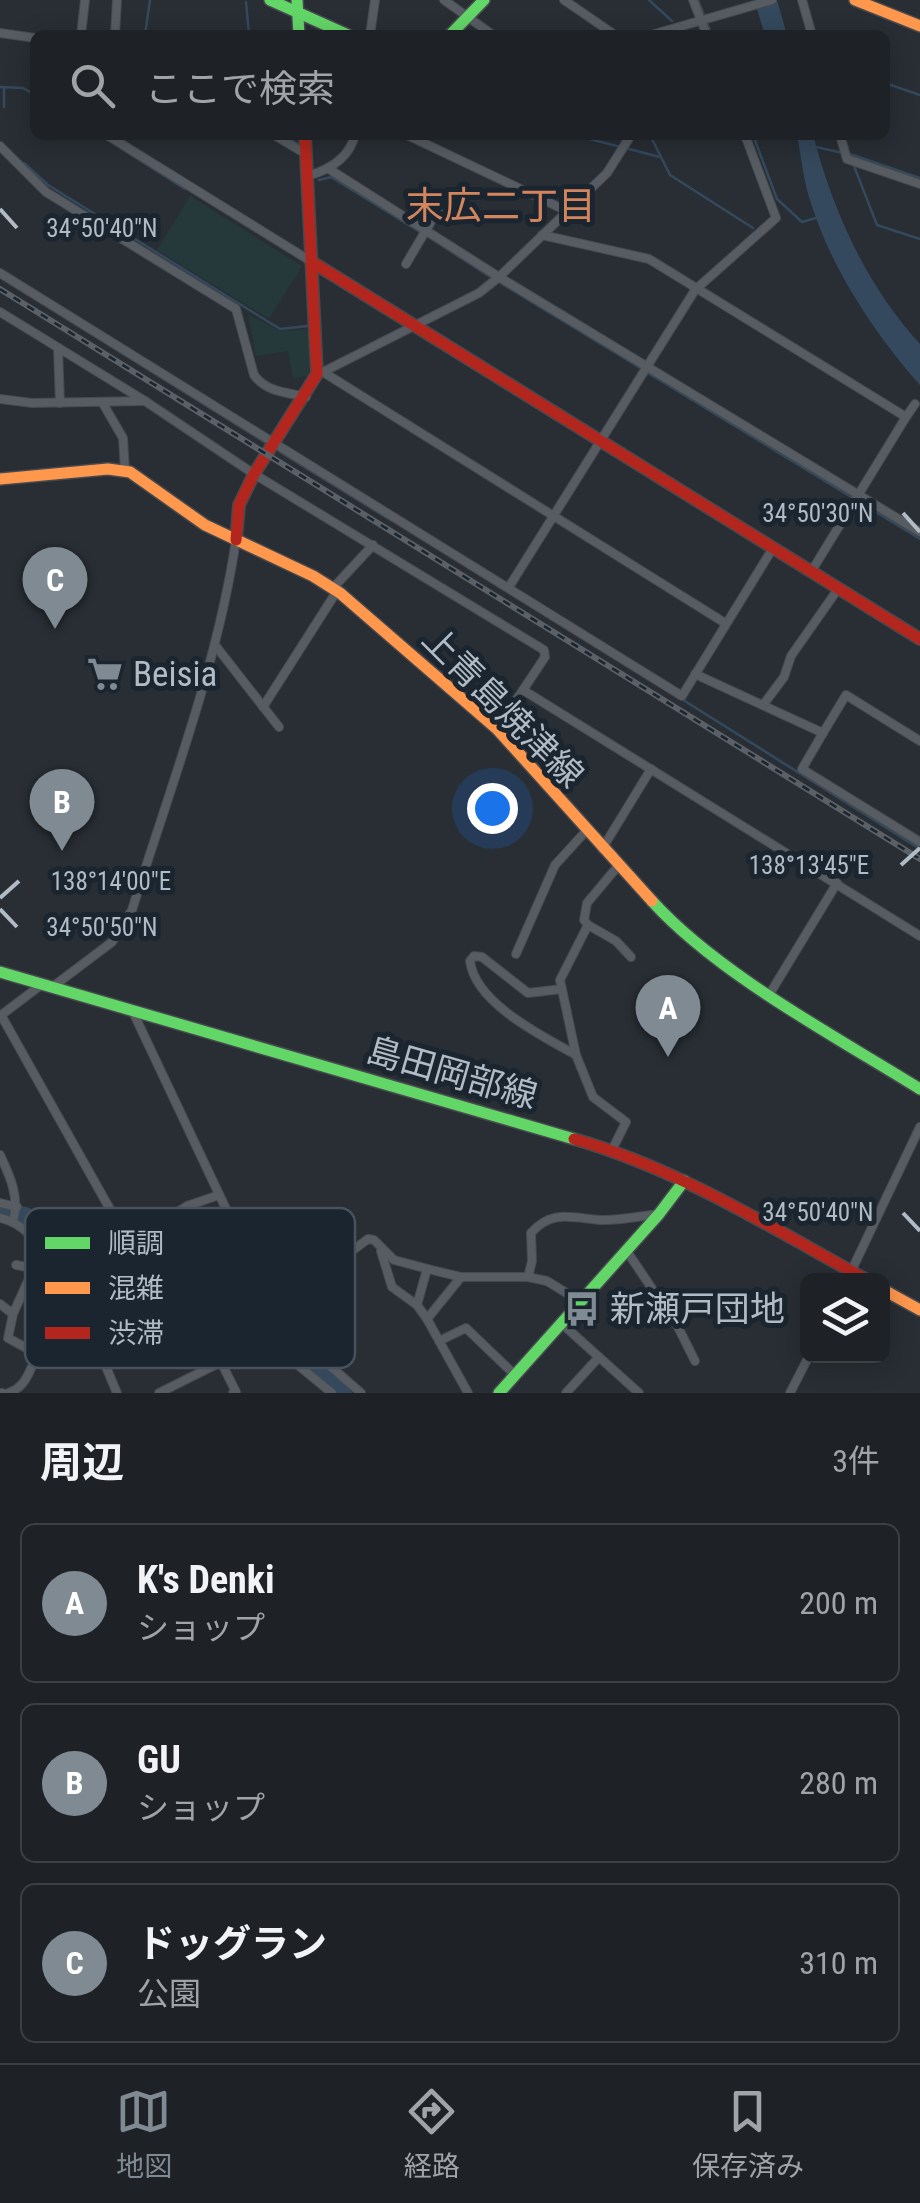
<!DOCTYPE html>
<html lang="ja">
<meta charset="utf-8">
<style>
:root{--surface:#1e2227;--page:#2b2f33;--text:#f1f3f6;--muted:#a1a4a7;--line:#3c3f44;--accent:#808a93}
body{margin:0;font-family:"Roboto Condensed","Noto Sans JP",sans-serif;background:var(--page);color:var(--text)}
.controls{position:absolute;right:30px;bottom:30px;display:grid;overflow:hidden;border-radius:15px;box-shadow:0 5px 25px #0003}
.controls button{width:90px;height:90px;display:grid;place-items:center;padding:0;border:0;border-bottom:2px solid var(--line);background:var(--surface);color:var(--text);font:50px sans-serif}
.you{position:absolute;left:492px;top:808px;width:35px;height:35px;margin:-25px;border:8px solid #fff;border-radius:50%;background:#1a73e8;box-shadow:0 0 0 15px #1a73e833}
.badge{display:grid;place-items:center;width:65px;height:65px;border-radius:50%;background:var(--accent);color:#fff;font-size:32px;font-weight:700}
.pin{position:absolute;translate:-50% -82px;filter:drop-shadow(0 2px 5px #0008)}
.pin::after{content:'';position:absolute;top:52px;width:35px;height:30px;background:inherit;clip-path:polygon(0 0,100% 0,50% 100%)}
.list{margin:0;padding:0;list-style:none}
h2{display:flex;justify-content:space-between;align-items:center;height:130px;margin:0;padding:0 40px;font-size:42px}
h2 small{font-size:32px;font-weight:400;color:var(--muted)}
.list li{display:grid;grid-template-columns:65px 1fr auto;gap:30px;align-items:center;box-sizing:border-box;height:160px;margin:0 20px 20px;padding:0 20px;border:2px solid var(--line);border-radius:15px}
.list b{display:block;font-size:38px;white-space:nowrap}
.list p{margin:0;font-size:32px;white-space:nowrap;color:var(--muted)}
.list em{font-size:32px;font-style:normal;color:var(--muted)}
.icon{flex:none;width:55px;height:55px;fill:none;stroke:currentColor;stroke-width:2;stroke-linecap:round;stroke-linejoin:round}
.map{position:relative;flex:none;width:920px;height:1393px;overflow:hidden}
.search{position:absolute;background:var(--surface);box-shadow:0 5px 25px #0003;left:30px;right:30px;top:30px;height:110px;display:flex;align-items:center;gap:25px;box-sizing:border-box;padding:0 35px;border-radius:15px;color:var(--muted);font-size:38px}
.sheet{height:670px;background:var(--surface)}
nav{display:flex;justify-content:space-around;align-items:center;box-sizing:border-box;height:140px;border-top:2px solid var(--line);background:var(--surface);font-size:28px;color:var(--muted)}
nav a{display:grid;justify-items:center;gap:5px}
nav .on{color:var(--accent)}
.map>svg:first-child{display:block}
.green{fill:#25383a}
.water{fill:#34495d}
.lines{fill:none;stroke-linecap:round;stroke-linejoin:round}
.stream{stroke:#34495d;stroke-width:2.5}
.river{stroke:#34495d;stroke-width:18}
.street-casing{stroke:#464a4f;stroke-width:10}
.fast-casing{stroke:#464a4f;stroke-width:14}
.slow-casing{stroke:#464a4f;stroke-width:14}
.jam-casing{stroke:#464a4f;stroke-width:14}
.street{stroke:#575c62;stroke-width:8}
.fast{stroke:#63d668;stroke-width:11}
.slow{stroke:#ff974d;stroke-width:11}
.jam{stroke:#b3261e;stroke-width:11}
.rail-casing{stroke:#5a6066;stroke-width:6}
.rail{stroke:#1b252f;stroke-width:2.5;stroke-dasharray:8;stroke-linecap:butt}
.ticks{fill:none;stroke:#b0bbc6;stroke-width:4}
.labels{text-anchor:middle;stroke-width:10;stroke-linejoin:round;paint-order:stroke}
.poi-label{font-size:35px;fill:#b0bbc6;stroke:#1b252f;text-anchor:start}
.street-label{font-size:35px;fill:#b0bbc6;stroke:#1b252f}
.neighbourhood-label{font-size:38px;fill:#d3865e;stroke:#1b252f}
.key{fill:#1b252f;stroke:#48525c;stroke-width:2.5}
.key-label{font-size:28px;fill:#b0bbc6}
.ticks-label{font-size:25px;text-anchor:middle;fill:#b0bbc6;stroke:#1b252f;stroke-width:10;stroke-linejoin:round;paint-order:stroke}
</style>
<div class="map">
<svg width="920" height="1393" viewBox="0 0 920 1393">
<rect width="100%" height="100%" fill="#282e34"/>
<g class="green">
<polygon points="190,196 302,266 269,319 157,250"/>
<polygon points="248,314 280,331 309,329 309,375 293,379 288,351 256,356"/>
</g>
<g class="water">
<polygon points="754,0 777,0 787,35 765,35"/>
<path d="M 797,135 L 813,135 C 833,211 866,285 920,344 L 920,385 C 873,332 829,265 809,197 C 803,177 801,155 797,135 Z"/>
</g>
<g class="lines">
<g class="stream">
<polyline points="649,0 672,21"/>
<polyline points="698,0 704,15"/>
<polyline points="246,2 249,35"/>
<polyline points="707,23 712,35"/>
<polyline points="145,35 150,0"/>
<polyline points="885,83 920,95"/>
<polyline points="0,87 23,88 35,95"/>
<polyline points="4,107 4,88"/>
<polyline points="100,135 185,189"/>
<polyline points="283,135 298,144"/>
<polyline points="574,135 660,157"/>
<polyline points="650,135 670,175 753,228"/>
<polyline points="753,135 777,199 802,222 816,218"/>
<polyline points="816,147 843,153"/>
<polyline points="850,154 920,178"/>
<polyline points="24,163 48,185 280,329 308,326"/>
<polyline points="854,166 877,225 920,239"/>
<polyline points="319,180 331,177 420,232"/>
<polyline points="427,236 492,278"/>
<polyline points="499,282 642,369"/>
<polyline points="108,344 266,443"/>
<polyline points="648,373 920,539"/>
<polyline points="280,452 392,521"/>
<polyline points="680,698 920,849"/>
</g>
<polyline class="river" points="0,1210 25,1216 37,1225 72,1278 258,1334 290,1348 343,1393"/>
<defs>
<g id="street">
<polyline points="444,0 493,35"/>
<polyline points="564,0 615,35"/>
<polyline points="693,0 707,35"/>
<polyline points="802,0 812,35"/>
<polyline points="0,33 35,38"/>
<polyline points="81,35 85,0"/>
<polyline points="115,35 117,0"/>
<polyline points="370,35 375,0"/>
<polyline points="651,35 772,0"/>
<polyline points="35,82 35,91"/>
<polyline points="107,135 312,262"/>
<polyline points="274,135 306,154"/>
<polyline points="407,135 567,211"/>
<polyline points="840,135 847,159 920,184"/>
<path d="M 0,146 L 46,192 L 236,309 L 254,375 C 266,392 286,392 306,397"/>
<polyline points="329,169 499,277 920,532"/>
<path d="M 307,176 C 329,170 349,159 355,135"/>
<polyline points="542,235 649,259 906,417 811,572"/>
<polyline points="406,264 445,198"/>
<polyline points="0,273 682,696 773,548"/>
<polyline points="0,312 145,401 254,474 544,650 545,657 497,729"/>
<polyline points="58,348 60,403"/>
<polyline points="323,372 725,623"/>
<polyline points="323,372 479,293 499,277 607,173 631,135"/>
<polyline points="0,399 32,403 145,401"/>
<polyline points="102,402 123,438 125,471"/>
<polyline points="906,417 915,404"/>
<polyline points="509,587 695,290 776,218 745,135"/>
<polyline points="333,588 373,545"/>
<polyline points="215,645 279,727"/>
<polyline points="695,674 823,733 846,695 920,741"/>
<polyline points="523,690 920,936"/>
<polyline points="763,705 784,677 791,656 838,589"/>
<polyline points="263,707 337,591"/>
<polyline points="823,733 802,769 920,842"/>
<polyline points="602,849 651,769"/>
<polyline points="588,925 616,941 631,957"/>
<polyline points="516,954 555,865 586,831"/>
<path d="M 51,988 L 112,942 L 132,910 C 170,788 217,667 236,540"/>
<path d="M 562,989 L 528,993 L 482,957 L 474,956 L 470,961 C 475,1003 542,1036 576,1055"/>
<polyline points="769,995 837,883"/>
<polyline points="132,1010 244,1247 275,1294 290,1331 361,1393"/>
<polyline points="1,1015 129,1243"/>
<polyline points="0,1016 41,985"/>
<polyline points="612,1150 626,1122 593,1097 576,1055 560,980 588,925 584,920 587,903 618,866"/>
<path d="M 0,1155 C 10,1176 20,1198 13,1221"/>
<polyline points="0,1203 17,1207"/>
<path d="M 0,1218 C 54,1228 97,1347 117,1393"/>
<path d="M 244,1247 L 296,1230 L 320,1266 L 345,1256 L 368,1239 L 374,1240 L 394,1260 L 436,1271 L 461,1277 L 528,1277 L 532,1261 L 531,1233 C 552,1209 573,1218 600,1220 C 619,1221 640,1216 659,1214"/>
<polyline points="626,1250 678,1327 695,1361"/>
<polyline points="381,1251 392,1287 417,1305 427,1319"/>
<polyline points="16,1265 38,1269"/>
<polyline points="461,1277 427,1319 468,1393"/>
<polyline points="528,1277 547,1281 581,1302"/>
<polyline points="847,1280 920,1127"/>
<polyline points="80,1290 85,1275 129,1243 187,1206 219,1195"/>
<polyline points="72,1292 80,1290 259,1344 288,1357 332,1393"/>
<polyline points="121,1302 142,1341"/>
<polyline points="0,1304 13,1314 27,1283 47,1261"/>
<polyline points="417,1305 427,1269"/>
<polyline points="13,1314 8,1338 39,1355"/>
<polyline points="561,1323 639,1393"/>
<polyline points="439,1341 466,1328 515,1375"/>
<polyline points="103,1362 263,1277"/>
<polyline points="0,1393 2,1393"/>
<path d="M 8,1393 C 31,1386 29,1362 44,1347 C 54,1336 70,1334 83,1330 L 45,1263"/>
<polyline points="159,1393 221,1362 236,1392 233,1393"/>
<polyline points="566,1393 599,1357"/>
<polyline points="790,1393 809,1356"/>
</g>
<g id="fast">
<polyline points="270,0 348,35"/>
<polyline points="297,0 299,35"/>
<polyline points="450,35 484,0"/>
<path d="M 652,901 C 718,974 835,1036 920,1089"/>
<polyline points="0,972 574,1139"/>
<polyline points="499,1393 659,1214 684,1181"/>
</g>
<g id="slow">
<polyline points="855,0 920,26"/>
<polyline points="0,479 108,469 130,472 205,525 313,576 340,593 497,729 652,901"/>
<polyline points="882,1289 920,1310"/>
</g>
<g id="jam">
<polyline points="312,262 920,639"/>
<polyline points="236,540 239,505 254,474 317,374 305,135"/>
<path d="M 574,1139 C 679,1169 772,1228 867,1280"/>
</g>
</defs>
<use href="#street" class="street-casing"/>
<use href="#fast" class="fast-casing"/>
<use href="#slow" class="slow-casing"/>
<use href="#jam" class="jam-casing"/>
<use href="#street" class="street"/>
<use href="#fast" class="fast"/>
<use href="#slow" class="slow"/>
<use href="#jam" class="jam"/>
<defs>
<polyline id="rail" points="0,289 920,859"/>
</defs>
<use href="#rail" class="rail-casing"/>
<use href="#rail" class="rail"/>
</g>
<path class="ticks" d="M 0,209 L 17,228M 903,513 L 920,532M 901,865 L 920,848M 0,898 L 19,881M 0,909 L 17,927M 903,1213 L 920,1231"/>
<defs>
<symbol id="supermarket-bare" viewBox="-9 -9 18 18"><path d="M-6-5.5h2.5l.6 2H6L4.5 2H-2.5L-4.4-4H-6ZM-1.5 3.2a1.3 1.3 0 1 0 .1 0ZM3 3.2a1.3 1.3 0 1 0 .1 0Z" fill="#808a93" stroke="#1b252f" stroke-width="2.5" paint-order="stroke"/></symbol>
<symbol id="bus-bare" viewBox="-9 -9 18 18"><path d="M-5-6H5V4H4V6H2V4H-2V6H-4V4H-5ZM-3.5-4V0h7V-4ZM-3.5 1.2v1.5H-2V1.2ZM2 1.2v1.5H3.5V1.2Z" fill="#808a93" stroke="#1b252f" stroke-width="2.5" paint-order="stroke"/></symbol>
</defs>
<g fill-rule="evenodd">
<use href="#supermarket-bare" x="80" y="649" width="50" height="50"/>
<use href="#bus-bare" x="557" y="1284" width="50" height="50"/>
</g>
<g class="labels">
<g class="poi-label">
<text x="133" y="686">Beisia</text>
<text x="610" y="1321">新瀬戸団地</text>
</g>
<g class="street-label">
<text transform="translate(503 707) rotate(45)" y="12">上青島焼津線</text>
<text transform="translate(452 1073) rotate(16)" y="12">島田岡部線</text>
</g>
<g class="neighbourhood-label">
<text x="501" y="219">末広二丁目</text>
</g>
</g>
<rect x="25" y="1208" width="330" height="160" rx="15" class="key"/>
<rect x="45" y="1237" width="45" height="12" fill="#63d668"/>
<rect x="45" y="1282" width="45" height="12" fill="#ff974d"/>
<rect x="45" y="1327" width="45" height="12" fill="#b3261e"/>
<g class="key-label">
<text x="108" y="1253">順調</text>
<text x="108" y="1298">混雑</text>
<text x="108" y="1343">渋滞</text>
</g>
<g class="ticks-label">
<text x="102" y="237">34°50'40"N</text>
<text x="818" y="522">34°50'30"N</text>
<text x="809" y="874">138°13'45"E</text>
<text x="111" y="890">138°14'00"E</text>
<text x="102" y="936">34°50'50"N</text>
<text x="818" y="1221">34°50'40"N</text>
</g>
</svg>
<div class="controls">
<button><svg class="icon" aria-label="layers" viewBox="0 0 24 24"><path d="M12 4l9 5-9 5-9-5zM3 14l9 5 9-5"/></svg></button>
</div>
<div class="you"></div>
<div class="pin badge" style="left:668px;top:1057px">A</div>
<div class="pin badge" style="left:62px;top:851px">B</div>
<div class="pin badge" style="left:55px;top:629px">C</div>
<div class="search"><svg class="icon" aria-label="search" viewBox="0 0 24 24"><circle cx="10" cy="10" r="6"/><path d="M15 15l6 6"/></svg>ここで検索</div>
</div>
<section class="sheet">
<h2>周辺<small>3件</small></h2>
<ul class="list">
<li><span class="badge">A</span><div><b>K's Denki</b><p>ショップ</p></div><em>200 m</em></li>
<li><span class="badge">B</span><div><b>GU</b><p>ショップ</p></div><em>280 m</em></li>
<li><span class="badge">C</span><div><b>ドッグラン</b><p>公園</p></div><em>310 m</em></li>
</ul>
</section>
<nav>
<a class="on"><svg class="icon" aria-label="map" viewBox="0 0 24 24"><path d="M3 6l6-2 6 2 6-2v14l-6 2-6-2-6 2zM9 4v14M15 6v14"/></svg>地図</a>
<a><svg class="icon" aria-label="directions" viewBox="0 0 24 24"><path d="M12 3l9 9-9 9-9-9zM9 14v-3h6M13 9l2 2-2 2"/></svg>経路</a>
<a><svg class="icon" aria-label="saved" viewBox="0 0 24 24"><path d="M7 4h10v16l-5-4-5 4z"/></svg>保存済み</a>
</nav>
